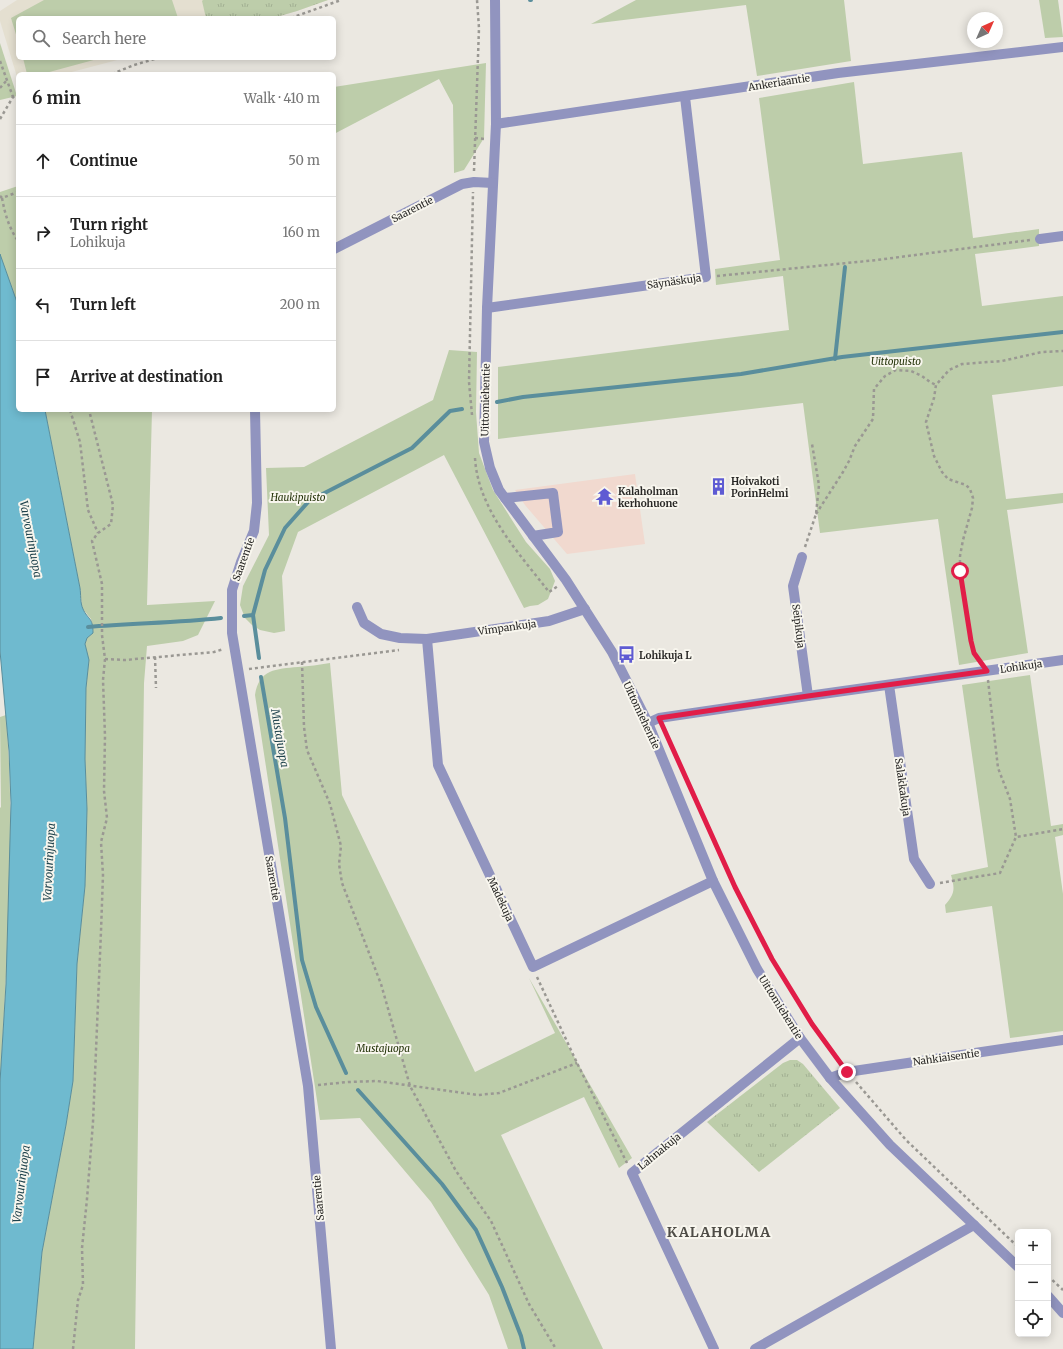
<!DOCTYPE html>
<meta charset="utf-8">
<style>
:root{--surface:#fff;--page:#f2f2f2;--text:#222;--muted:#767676;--line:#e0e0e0}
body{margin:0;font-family:Merriweather,serif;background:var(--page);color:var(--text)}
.controls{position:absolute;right:12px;bottom:12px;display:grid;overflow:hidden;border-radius:6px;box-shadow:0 2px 10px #0003}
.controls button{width:36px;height:36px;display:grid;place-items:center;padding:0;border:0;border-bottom:1px solid var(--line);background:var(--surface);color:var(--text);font:20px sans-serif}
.compass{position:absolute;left:967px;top:12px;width:36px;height:36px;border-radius:50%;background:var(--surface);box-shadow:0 2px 10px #0003;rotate:45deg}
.stop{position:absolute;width:12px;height:12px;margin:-9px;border:3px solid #e11d48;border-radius:50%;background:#fff}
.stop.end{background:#e11d48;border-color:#fff;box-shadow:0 1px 4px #0008}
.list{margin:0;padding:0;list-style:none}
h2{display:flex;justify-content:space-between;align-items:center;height:52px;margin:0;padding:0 16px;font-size:17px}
h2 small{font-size:13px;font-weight:400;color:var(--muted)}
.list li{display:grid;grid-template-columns:26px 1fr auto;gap:12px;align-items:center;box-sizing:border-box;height:72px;padding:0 16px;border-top:1px solid var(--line)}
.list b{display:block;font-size:15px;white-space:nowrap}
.list p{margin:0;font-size:13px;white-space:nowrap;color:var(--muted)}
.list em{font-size:13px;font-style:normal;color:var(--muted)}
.icon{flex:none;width:22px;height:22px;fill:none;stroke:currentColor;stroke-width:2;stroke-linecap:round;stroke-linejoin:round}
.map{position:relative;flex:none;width:1063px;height:1349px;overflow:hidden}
.search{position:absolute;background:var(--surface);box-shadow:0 2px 10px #0003;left:16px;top:16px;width:320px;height:44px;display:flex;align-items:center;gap:10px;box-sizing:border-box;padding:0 14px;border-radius:6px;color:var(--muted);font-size:15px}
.panel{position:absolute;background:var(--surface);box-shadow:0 2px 10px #0003;left:16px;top:72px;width:320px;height:340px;border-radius:6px}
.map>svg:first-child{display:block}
.commercial{fill:#f1d9cf}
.built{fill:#e4dfd0}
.grass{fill:url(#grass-tufts)}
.park{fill:#bdcdaa}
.water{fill:#6fbacf;stroke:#5a8e9c}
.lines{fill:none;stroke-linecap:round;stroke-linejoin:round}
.stream{stroke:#5a8e9c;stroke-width:4}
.path{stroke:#9a9893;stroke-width:2.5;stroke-dasharray:3 3;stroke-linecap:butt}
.minor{stroke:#9194bf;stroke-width:10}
.route{stroke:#e11d48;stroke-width:5}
.labels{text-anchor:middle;stroke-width:4;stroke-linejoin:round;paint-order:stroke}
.street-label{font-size:10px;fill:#292826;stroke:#f8f6ee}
.park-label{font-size:10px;font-style:italic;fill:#25340a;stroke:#f8f6ee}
.poi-label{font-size:10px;font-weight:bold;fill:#292826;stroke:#f8f6ee;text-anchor:start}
.water-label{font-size:11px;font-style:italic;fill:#1e424c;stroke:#f8f6ee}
.district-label{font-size:14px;font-weight:bold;letter-spacing:1px;fill:#4f4d47;stroke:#f8f6ee}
</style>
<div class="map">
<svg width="1063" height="1349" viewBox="0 0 1063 1349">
<defs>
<pattern id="grass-tufts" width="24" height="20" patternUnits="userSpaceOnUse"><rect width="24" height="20" fill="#bdcdaa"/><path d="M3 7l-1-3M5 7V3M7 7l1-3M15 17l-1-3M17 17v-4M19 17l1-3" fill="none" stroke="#a2b092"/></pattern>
</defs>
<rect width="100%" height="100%" fill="#ebe8e1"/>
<polygon class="commercial" points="635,474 645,544 567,554 525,505 515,490"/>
<polygon class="built" points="17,0 328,0 297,11 273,18 18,18 18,58 125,58 64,74 18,74 18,80 0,21 0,11"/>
<g class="grass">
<polygon points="203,0 328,0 297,11 273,18 206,18 202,1"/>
<polygon points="790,1060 797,1060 803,1064 840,1108 759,1172 707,1122 783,1063"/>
</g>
<g class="park">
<polygon points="44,0 172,0 178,18 18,18 18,41 11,18"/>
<polygon points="636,0 844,0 851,61 757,76 746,5 591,24"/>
<polygon points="1039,0 1058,0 1063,37 1045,38"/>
<polygon points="0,43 17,96 0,100"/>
<polygon points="23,58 101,58 42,74 27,74"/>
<polygon points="486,63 484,138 464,170 454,173 453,105 439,79 334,134 334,87"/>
<polygon points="854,82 863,164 962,152 973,238 1039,229 1039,246 975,254 982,306 1063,296 1063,386 992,395 1006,499 1063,493 1063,503 1007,510 1028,653 959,665 938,519 820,533 803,403 498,439 498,367 789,330 783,276 716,285 715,269 780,260 759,98"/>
<polygon points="18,186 18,305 0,254 0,192"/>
<polygon points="449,350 477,352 476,412 479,453 493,490 526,542 550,569 555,581 548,599 538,605 530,606 524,608 444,455 298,532 282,576 285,631 274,633 260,630 252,625 245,618 240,605 243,586 269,535 266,468 304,467 433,400"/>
<polygon points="45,410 152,410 147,605 215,601 198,635 183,641 147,646 144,683 135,1349 33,1349 42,1252 66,1125 73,1081 77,964 85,886 87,809 85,759 86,688 89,660 85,644 87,638 93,633 91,619 82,608 80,588"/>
<path d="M 330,663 L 342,795 L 475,1072 L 555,1033 L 529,978 L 632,1158 L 619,1168 L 584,1097 L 501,1135 L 603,1349 L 508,1349 L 489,1295 L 431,1202 L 360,1118 L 320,1120 L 255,695 C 259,669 276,669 298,667 C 309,666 319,665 330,663 Z"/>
<path d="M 1030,675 L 1051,826 L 1063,824 L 1063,835 L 1055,837 L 1063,894 L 1063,1031 L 1010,1038 L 992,906 L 946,913 L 945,905 C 955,894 955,889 951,875 L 988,867 L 962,685 Z"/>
<path d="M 6,715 C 16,837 7,960 0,1082 L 0,808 L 1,807 L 0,717 Z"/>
</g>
<path class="water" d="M 0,254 L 18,305 L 18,410 L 45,410 L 80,588 C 81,594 80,603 83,609 C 88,620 93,617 93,633 L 87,638 L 85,644 L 89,660 L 86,688 L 85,759 L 87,809 L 85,886 L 77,964 L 73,1081 L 66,1125 L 42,1252 L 33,1349 L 0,1349 L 0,1082 L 6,984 L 11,803 L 9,751 L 0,651 Z"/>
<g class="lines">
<g class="stream">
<polyline points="530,0 531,0"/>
<polyline points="835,359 845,267"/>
<polyline points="497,402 523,397 741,374 842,357 1063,332"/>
<polyline points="253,615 259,658"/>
<polyline points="244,616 253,615 265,570 285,528 309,501 412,448 450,411 462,409"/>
<path d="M 88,627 C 132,623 177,623 221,618"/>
<polyline points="261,677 285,818 302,960 316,1007 346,1073"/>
<polyline points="358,1090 442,1184 476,1230 502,1287 521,1336 524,1349"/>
</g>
<g class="path">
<polyline points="291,18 341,0"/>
<polyline points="0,61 13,97"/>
<polyline points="112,74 134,65 158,58"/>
<polyline points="0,88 7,80"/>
<polyline points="0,119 13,97 18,96"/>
<polyline points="475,138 485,139"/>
<polyline points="474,171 479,28 477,0"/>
<polyline points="0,196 2,198 18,192"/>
<path d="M 2,198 C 5,214 9,228 18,241"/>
<polyline points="717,276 877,260 1030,240"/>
<polyline points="70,410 80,442 88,510 98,533"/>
<polyline points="472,415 469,382 473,192"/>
<path d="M 475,458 C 478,510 519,553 549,592 L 558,586"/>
<polyline points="816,514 843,472 849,461 855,446 873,419 874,389 885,376 896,370 911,371 922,376 930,382 936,385"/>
<polyline points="805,547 816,514 819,485 812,444"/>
<polyline points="155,657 156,688"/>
<polyline points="105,659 125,660 214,652 224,649"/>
<polyline points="302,662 304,727 307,750 330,804 341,846 339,864 342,883 381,984 410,1086 456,1171 491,1221 529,1304 556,1349"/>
<polyline points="980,662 974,653 971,641 960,571 960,556 963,540 972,508 973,498 970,489 966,485 948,479 942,472 934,456 926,422 934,398 936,385 949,370 962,364 1002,361 1042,352 1063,351"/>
<polyline points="249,669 399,650"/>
<polyline points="988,680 998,768 1010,799 1016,837"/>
<path d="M 668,738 C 701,812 733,887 772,958 C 792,995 816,1029 841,1063"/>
<polyline points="940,883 1000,873 1016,837 1063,829"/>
<polyline points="537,977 577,1063 627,1163"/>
<polyline points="856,1082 906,1140 1018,1247"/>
<polyline points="318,1085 348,1082 377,1081 478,1095 499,1093 577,1063"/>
<polyline points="1048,1276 1063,1290"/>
<polyline points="73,1349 78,1300 83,1285 82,1248 87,1199 93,1122 101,931 103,875 101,842 107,818 104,791 105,736 103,680 105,659 102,635 102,584 92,541 98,533 111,524 113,505 89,410"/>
</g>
<g class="minor">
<polyline points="495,0 496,124 487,308 484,442 490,468 499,490 566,580 612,652 648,723 713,881 757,969 800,1038 830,1078 890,1145 1018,1267"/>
<polyline points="496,124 838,73 1063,47"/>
<polyline points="1040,239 1063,236"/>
<polyline points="334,249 462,184 474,182 493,183"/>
<polyline points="487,308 706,277 685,97"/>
<polyline points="255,410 257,503 254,531 241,562 232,590 232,633 308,1086 331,1349"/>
<polyline points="505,498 553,493 558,532 533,536"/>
<polyline points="802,557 793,586 808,696"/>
<polyline points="357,607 364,623 381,634 400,638 427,639 549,621 585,609"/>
<polyline points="427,639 438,765 533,967 713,881"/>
<polyline points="889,685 914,859 930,884"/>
<polyline points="648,723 659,718 808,696 1063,660"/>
<polyline points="830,1078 847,1072 1063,1040"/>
<polyline points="1048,1296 1063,1313"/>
<polyline points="714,1349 632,1173 800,1038"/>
<polyline points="755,1349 974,1225"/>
</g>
</g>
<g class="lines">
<polyline class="route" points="847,1072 812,1024 772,959 735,887 659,718 808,696 987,671 974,653 971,641 960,571"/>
</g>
<defs>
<symbol id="building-bare" viewBox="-9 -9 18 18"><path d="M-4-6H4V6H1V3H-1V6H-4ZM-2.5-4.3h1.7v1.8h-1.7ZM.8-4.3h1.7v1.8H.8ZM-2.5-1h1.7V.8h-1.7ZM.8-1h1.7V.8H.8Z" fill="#5e5bd3" stroke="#f8f6ee" stroke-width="2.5" paint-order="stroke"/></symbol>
<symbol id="temple-bare" viewBox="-9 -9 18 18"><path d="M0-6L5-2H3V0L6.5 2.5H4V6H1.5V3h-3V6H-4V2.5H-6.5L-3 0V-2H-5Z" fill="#5e5bd3" stroke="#f8f6ee" stroke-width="2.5" paint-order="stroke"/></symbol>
<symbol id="bus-bare" viewBox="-9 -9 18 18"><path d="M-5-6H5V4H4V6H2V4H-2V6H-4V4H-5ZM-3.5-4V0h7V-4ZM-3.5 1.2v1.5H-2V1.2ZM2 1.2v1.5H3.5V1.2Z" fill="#5e5bd3" stroke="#f8f6ee" stroke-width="2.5" paint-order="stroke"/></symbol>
</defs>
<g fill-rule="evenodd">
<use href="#building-bare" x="706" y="474" width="25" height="25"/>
<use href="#temple-bare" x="592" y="484" width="25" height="25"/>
<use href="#bus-bare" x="614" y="642" width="25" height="25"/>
</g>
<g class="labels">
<g class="street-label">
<text transform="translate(779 82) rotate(-9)" y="4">Ankeriaantie</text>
<text transform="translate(412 209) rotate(-27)" y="4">Saarentie</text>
<text transform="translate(674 281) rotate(-8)" y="4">Säynäskuja</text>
<text transform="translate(485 400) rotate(-89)" y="4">Uittomiehentie</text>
<text transform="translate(243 559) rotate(-70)" y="4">Saarentie</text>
<text transform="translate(799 626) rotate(83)" y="4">Seipikuja</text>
<text transform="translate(507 627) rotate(-8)" y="4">Vimpankuja</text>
<text transform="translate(1021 666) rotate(-8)" y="4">Lohikuja</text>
<text transform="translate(642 715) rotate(65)" y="4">Uittomiehentie</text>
<text transform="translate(903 787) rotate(82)" y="4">Salakkakuja</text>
<text transform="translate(273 878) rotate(80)" y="4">Saarentie</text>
<text transform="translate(501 899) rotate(65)" y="4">Madekuja</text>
<text transform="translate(781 1007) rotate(58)" y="4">Uittomiehentie</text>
<text transform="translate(946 1057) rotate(-8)" y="4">Nahkiaisentie</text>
<text transform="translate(659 1151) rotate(-39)" y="4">Lahnakuja</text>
<text transform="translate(318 1198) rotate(-95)" y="4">Saarentie</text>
</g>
<g class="park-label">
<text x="896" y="365">Uittopuisto</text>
<text x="298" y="501">Haukipuisto</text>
<text x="383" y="1052">Mustajuopa</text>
</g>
<g class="poi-label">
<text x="731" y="485">Hoivakoti<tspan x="731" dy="12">PorinHelmi</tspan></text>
<text x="618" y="495">Kalaholman<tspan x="618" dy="12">kerhohuone</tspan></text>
<text x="639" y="659">Lohikuja L</text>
</g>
<g class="water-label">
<text transform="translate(31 539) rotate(79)" y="4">Varvourinjuopa</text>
<text transform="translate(280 738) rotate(80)" y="4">Mustajuopa</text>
<text transform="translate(49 862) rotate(-87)" y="4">Varvourinjuopa</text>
<text transform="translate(21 1184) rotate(-83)" y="4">Varvourinjuopa</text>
</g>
<g class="district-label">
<text x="719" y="1237">KALAHOLMA</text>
</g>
</g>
</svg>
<div class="controls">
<button>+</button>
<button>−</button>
<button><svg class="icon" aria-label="locate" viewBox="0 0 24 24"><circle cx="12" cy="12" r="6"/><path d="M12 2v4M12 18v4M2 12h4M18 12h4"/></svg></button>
</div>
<svg class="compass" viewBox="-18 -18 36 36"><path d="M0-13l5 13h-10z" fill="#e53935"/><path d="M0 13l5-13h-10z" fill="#767676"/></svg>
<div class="stop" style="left:960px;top:571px"></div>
<div class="stop end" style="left:847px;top:1072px"></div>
<div class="search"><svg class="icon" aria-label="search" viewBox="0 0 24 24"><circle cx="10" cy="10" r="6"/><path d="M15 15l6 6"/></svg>Search here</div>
<section class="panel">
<h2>6 min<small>Walk · 410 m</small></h2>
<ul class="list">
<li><svg class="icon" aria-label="ahead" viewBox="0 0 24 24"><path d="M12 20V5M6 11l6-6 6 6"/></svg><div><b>Continue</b></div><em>50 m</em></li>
<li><svg class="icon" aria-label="right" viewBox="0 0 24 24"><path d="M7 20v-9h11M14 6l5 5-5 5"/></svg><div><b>Turn right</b><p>Lohikuja</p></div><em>160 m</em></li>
<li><svg class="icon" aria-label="left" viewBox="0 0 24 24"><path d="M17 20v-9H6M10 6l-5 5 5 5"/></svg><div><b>Turn left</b></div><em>200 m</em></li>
<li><svg class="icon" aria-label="arrive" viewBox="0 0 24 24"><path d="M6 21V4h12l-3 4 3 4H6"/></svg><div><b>Arrive at destination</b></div></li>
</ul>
</section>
</div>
